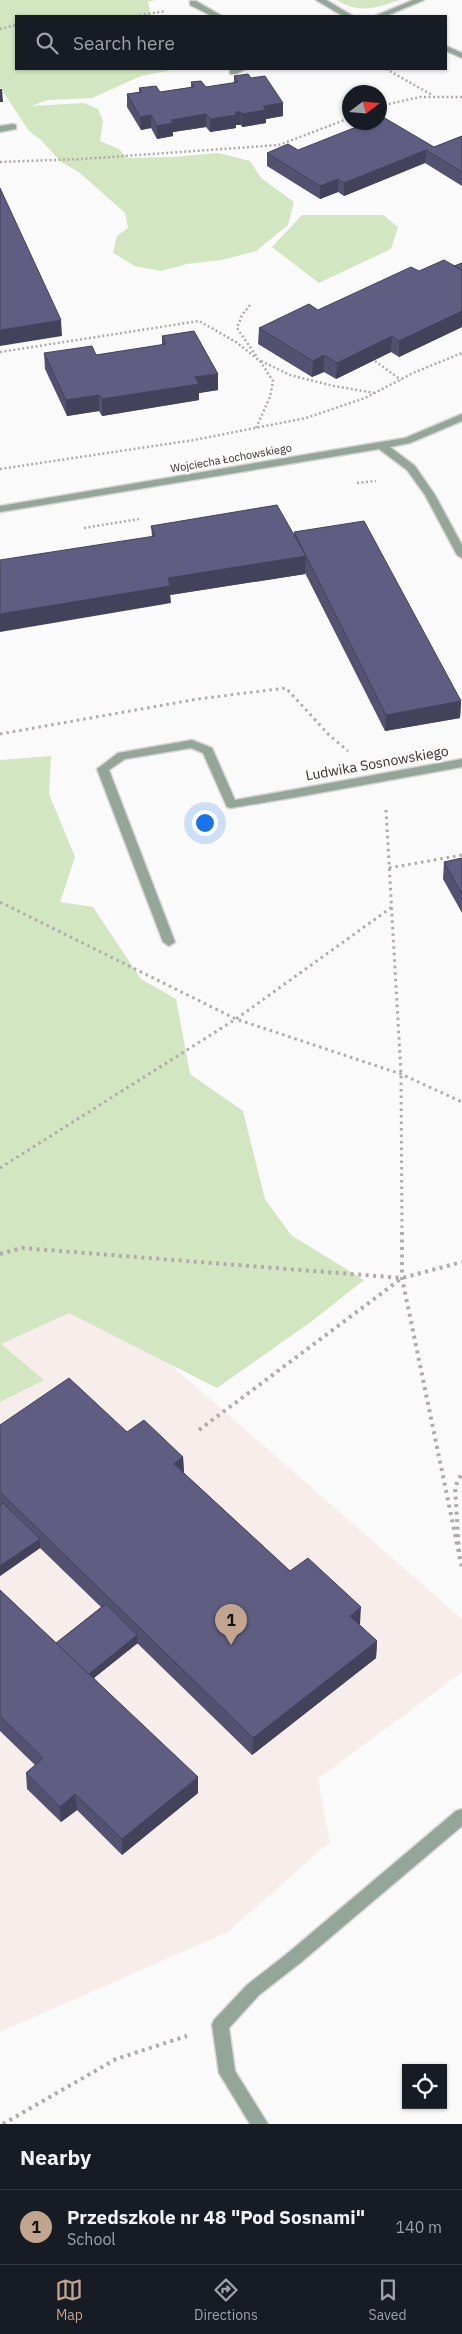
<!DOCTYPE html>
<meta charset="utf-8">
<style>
:root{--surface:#171b24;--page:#242831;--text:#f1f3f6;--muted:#9ea1a6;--line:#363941;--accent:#c1a58e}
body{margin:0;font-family:"IBM Plex Sans",sans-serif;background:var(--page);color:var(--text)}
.controls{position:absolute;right:15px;bottom:15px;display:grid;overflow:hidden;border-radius:0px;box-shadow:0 1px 4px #0004}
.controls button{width:45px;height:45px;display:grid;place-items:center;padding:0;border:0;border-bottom:1px solid var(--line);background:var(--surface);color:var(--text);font:25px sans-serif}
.compass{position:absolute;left:342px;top:85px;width:45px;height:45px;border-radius:50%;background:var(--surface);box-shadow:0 1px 4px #0004;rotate:74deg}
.you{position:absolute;left:204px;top:822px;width:18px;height:18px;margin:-12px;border:4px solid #fff;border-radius:50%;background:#1a73e8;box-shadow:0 0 0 8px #1a73e833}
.badge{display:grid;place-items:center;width:32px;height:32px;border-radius:50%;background:var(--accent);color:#111;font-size:16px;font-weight:700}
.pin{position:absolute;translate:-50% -41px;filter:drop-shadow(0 1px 2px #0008)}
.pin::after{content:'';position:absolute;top:26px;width:18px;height:15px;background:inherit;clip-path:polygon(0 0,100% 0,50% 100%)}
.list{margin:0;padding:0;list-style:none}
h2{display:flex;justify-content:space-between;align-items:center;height:65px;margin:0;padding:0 20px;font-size:21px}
h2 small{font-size:16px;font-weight:400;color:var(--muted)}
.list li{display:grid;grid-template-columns:32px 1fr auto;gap:15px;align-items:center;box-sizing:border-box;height:75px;padding:0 20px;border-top:1px solid var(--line)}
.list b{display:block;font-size:19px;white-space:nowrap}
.list p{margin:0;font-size:16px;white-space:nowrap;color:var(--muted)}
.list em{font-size:16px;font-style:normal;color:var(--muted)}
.icon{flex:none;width:28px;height:28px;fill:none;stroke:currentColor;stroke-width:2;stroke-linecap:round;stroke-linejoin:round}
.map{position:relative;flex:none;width:462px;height:2124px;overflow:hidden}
.search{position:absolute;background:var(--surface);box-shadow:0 1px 4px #0004;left:15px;right:15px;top:15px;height:55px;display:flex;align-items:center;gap:12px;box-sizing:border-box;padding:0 18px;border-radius:0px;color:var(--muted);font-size:19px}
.sheet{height:140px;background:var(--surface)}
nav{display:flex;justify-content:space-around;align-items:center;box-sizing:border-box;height:70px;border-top:1px solid var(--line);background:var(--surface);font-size:14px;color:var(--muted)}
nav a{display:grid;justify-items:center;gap:2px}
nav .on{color:var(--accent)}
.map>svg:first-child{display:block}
.built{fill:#f7edea}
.green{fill:#d2e6c1}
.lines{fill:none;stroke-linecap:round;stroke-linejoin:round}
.service-casing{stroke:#d7d5d4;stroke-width:3}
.minor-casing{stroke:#d7d5d4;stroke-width:3}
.path-far2{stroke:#b0aba9;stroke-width:2.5;stroke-dasharray:2 2.5;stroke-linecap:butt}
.path-far1{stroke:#b0aba9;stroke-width:3;stroke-dasharray:2.5 4;stroke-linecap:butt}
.path{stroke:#b0aba9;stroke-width:4;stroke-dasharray:3 4.5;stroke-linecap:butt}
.service{fill:#94a599;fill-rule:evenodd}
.minor{fill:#94a599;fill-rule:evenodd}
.wall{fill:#525170}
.shaded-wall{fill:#42425b}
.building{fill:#5f5e82;stroke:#42425b}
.labels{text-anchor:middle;stroke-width:5;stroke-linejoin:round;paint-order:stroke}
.far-street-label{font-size:11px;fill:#3a2c28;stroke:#fafafa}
.street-label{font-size:14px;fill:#3a2c28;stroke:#fafafa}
</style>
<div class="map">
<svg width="462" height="2124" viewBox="0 0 462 2124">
<rect width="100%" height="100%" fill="#fafafa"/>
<polygon class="built" points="75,1281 462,1619 462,1672 318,1779 330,1842 228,1932 0,2032 0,1325"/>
<g class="green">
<polygon points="0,0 155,0 148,2 151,16 16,16 16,69 177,69 141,76 92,98 48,100 31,106 84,103 98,109 103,121 100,141 119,149 127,158 173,157 218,153 250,161 261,178 294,202 288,225 256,251 222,260 187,264 161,271 135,266 113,253 117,236 128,228 125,213 80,173 60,161 41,140 29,131 0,87"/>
<path d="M 337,0 L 399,0 C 377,8 358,14 337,0 Z"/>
<polygon points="302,215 383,215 398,227 391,249 319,283 272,247"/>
<polygon points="51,756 49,794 75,857 60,902 93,907 141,979 176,999 190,1074 243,1111 265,1199 291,1235 364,1280 312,1321 217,1388 69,1313 1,1344 44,1380 0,1402 0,760"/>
</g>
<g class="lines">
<defs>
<g id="service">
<polygon points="316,0 326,0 353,16 343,16"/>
<polygon points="190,1 196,1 222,16 212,16 190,5"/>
<polygon points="446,46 462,53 462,58 446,51"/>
<polygon points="192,740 212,748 235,800 297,789 303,793 297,797 231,808 227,807 203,753 191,748 125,759 109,770 175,942 169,946 163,942 97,769 118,753"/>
<polygon points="462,1809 462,1826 300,1963 294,1966 288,1963 286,1958 288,1953 456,1811"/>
</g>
<g id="minor">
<polygon points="413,0 424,0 386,16 375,16"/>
<polygon points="235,69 246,69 236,74 230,74 230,70"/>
<polygon points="13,124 16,125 16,129 0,132 0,126"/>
<polygon points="462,414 462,421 410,443 390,447 415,466 435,495 462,545 462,558 457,555 425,495 407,470 379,449 0,512 0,506 405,438"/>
<polygon points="462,759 462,767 297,797 291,793 297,789"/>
<polygon points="294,1950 300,1953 302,1958 300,1963 259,1995 229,2028 235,2071 268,2124 250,2124 219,2073 212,2025 214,2020 247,1985 288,1953"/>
</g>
</defs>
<use href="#service" class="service-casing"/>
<use href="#minor" class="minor-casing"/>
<g class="path-far2">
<polyline points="135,16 166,11"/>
<polyline points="0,29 16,25"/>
<polyline points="386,69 432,95"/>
<polyline points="380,106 420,97 462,97"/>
<polyline points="0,162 82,159 279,145 350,118"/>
<polyline points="250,305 242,315 237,328 257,357"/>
<polyline points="0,352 199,321 236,342 260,361 273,381 270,397 256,428"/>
<polyline points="261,361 290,375 334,386 375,393"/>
<polyline points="375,361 401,380"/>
<polyline points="0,469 194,440 306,418 365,398 413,373 462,353"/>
<polyline points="357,483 376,481"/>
<polyline points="84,528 139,519"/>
</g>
<g class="path-far1">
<polyline points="0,734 198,699 286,688 329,735 348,751"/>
<polyline points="386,810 401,1074 402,1234"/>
<polyline points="389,868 462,855"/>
<polyline points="0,902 236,1019 401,1074 462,1102"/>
<polyline points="0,1168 236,1019 392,907"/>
</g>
<g class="path">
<polyline points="402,1232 402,1278 462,1568"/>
<polyline points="0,1254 22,1248 402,1278"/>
<polyline points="199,1430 402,1278 462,1262"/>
<polyline points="459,1552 455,1487 462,1473"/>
<polyline points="3,2124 116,2059 187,2036"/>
</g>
<use href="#service" class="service"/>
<use href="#minor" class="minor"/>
</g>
<g class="wall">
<polygon points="234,76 251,78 283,103 283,116 266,119 266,123 242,127 241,125 236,125 236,128 210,132 206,127 173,132 173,136 157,139 151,128 141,130 127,107 127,94 139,92 139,88 160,92 191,87 191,82 206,87 234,83"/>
<polygon points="462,136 462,186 425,163 344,196 338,192 320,199 267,166 267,153 298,150 434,147"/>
<polygon points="462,263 462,327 399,357 391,352 336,379 324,372 312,377 258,344 259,328 318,310 419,271 454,266"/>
<polygon points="162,336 218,374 218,390 199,393 199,400 102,416 99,411 67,416 45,369 44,353 96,355 162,345"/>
<polygon points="151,526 294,534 294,532 461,701 460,718 385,731 305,573 305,574 170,595 171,603 152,536"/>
<polygon points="462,858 462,913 443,879 444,862"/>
<polygon points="0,1425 127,1432 183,1457 184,1473 290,1571 360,1624 359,1625 377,1641 376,1658 252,1755 137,1643 94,1678 198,1793 122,1855 77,1810 61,1822 27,1789 26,1773 35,1765 0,1731 0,1590 56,1643 101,1607 40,1548 0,1576"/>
</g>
<g class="shaded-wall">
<polygon points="0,89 2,89 3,102 0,102"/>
<polygon points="283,103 283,116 266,119 266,123 242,127 242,114 263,106"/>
<polygon points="235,112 241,112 241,125 236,125 236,128 210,132 210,119"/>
<polygon points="206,114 206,127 173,132 173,136 157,139 157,126 171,120"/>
<polygon points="151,115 151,128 141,130 140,117"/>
<polygon points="426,150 425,163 344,196 344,183"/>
<polygon points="338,179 338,192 320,199 320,186"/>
<polygon points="462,311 462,327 399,357 399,341"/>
<polygon points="61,320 62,336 0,346 0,330"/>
<polygon points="392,336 391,352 336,379 337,363"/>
<polygon points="324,355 324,372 312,377 313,361"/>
<polygon points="218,374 218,390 199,393 199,400 102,416 102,399 195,377"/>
<polygon points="99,395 99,411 67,416 66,400"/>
<polygon points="306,556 305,574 170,595 171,603 0,632 0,614 168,578"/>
<polygon points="461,701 460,718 385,731 386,715"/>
<polygon points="183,1457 184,1475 174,1464"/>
<polygon points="40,1539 40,1548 0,1576 0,1566"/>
<polygon points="361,1607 360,1624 349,1634 350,1616"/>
<polygon points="137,1635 138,1643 85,1685 84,1677"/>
<polygon points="377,1641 376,1658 252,1755 253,1738"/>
<polygon points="198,1777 198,1793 122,1855 122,1839"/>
<polygon points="75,1794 77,1810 61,1822 60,1807"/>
</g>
<g class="building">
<polygon points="248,74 251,78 265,76 283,103 263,106 266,110 242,114 241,112 235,112 236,115 210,119 206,114 171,120 173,123 157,126 151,115 140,117 127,94 142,92 139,88 156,86 160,92 194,87 191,82 201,81 206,87 238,82 234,76"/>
<polygon points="383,117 434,147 462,136 462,172 426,150 344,183 338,179 320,186 267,153 288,144 298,150 369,122 380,122 380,118"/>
<polygon points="0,188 61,320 0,330"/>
<polygon points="444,260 462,270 462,311 399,341 392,336 337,363 324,355 313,361 259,328 309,304 318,310 411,267 419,271"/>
<polygon points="462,263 462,270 454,266"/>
<polygon points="194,331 218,374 195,377 199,384 102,399 99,395 66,400 44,353 92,346 96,355 166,344 162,336"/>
<polygon points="277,505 306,556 168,578 170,586 0,614 0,560 155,536 151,526"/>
<polygon points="364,521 461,701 386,715 294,532"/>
<polygon points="462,858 462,894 444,862"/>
<polygon points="69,1378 127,1432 144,1420 183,1457 174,1464 290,1571 308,1558 361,1607 350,1616 377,1641 253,1738 0,1492 0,1425"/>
<polygon points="3,1503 40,1539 0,1566 0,1505"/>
<polygon points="0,1590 198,1777 122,1839 75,1794 60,1807 26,1773 43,1758 0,1716"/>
<polygon points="106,1604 137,1635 89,1674 56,1643"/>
</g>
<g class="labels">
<g class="far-street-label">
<text transform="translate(231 458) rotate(-10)" y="4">Wojciecha Łochowskiego</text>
</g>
<g class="street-label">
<text transform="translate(377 763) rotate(-10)" y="5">Ludwika Sosnowskiego</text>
</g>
</g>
</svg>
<div class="controls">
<button><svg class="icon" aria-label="locate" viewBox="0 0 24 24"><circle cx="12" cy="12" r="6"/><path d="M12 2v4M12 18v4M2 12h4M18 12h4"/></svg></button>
</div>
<svg class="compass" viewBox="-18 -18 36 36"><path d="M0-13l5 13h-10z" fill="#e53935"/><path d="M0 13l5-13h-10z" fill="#9ea1a6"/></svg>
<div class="you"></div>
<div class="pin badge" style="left:231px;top:1645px">1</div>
<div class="search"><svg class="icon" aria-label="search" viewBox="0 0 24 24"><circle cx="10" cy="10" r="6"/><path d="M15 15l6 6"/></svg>Search here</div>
</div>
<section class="sheet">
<h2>Nearby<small></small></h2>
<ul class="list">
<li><span class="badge">1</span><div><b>Przedszkole nr 48 &quot;Pod Sosnami&quot;</b><p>School</p></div><em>140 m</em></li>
</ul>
</section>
<nav>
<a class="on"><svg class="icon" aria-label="map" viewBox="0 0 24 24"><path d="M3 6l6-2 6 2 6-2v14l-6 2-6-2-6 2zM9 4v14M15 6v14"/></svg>Map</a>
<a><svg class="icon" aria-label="directions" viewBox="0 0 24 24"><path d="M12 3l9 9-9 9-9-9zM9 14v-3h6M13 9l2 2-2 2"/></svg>Directions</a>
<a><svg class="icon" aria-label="saved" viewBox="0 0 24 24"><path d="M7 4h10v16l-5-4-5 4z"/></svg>Saved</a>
</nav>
